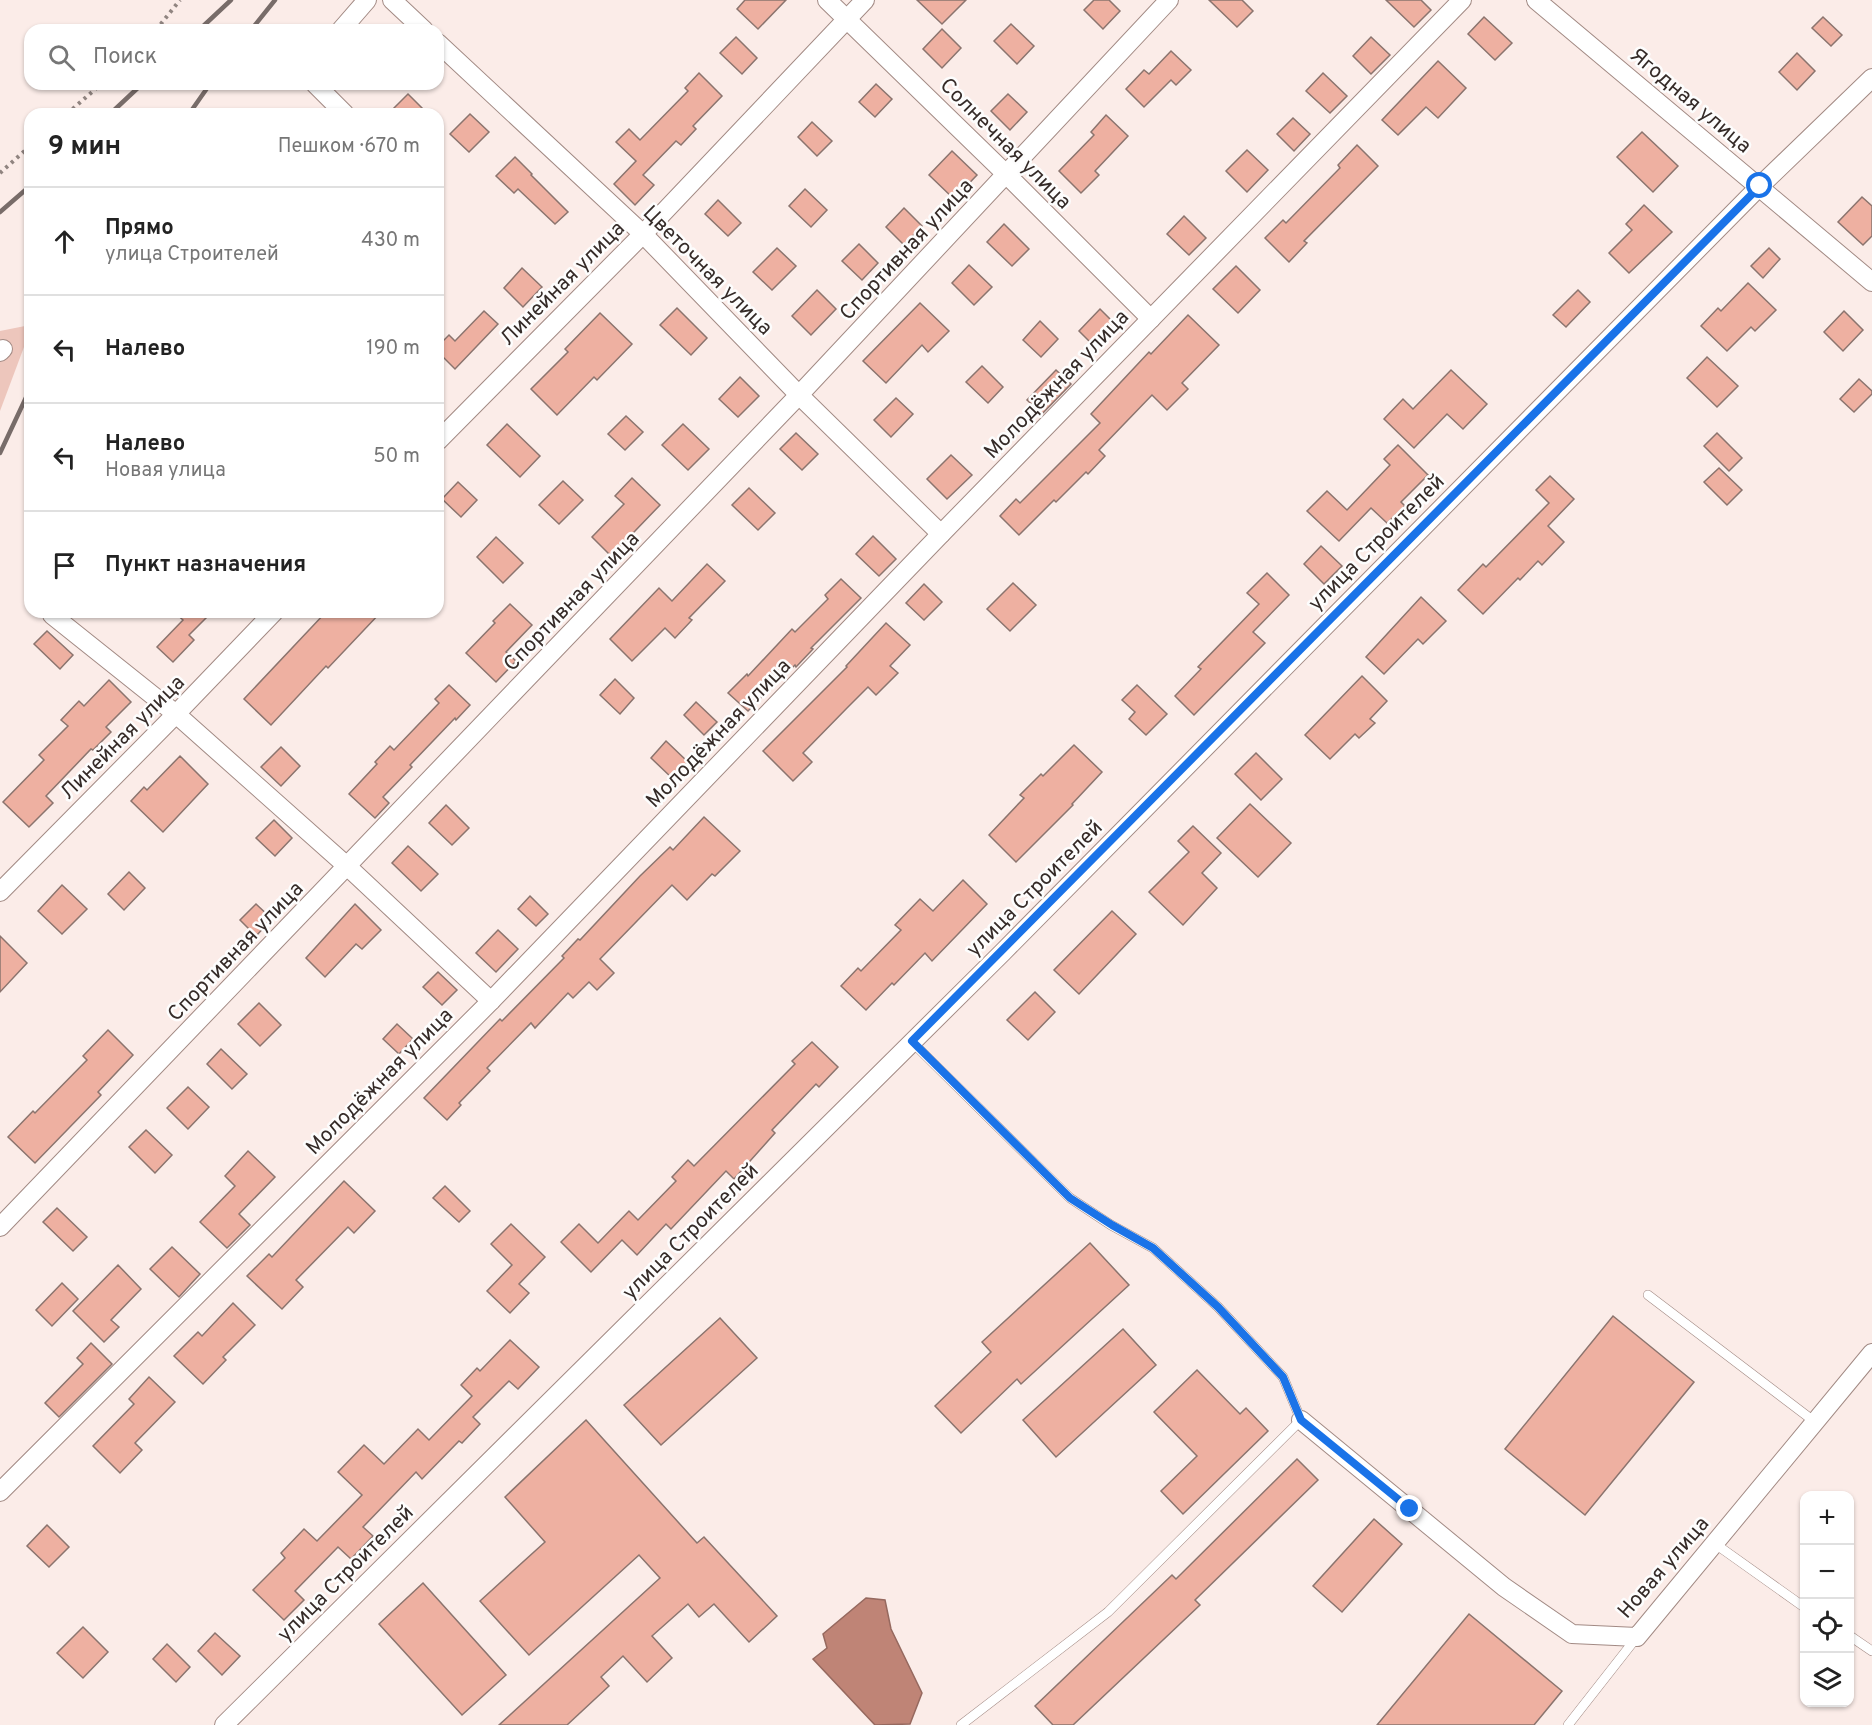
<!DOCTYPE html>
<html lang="ru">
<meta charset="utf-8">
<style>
:root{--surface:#fff;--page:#f6f6f6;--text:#222;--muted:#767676;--line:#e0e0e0}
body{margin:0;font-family:Overpass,sans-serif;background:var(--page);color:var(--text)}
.controls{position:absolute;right:18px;bottom:18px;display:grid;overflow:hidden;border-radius:12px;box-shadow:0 2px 4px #0004}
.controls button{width:54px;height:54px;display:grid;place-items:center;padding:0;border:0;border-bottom:2px solid var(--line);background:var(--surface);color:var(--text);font:30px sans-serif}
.stop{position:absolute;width:18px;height:18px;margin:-14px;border:4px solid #1a73e8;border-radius:50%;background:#fff}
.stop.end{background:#1a73e8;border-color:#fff;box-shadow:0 2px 6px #0008}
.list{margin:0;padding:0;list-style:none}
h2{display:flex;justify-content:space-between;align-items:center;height:78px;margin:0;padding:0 24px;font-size:26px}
h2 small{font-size:20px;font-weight:400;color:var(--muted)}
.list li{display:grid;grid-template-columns:39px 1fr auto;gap:18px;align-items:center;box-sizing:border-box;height:108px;padding:0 24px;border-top:2px solid var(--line)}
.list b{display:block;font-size:22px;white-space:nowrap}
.list p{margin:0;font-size:20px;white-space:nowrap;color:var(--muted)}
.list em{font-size:20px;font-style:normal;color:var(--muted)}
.icon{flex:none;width:33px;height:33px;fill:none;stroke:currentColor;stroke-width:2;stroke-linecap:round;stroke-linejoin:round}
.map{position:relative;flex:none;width:1872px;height:1725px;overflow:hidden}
.search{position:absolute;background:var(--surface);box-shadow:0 2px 4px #0004;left:24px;top:24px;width:420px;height:66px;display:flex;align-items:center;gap:15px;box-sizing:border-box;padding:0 21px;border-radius:18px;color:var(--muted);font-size:22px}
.panel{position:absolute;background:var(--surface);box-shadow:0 2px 4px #0004;left:24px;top:108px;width:420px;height:510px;border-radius:18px}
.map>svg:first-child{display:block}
.green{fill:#edc6bc}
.water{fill:#bf8476;stroke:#96695f;stroke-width:1.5}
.building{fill:#eeb0a1;stroke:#8b746e;stroke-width:1.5}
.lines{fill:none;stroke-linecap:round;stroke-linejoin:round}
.lane-casing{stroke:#a28a84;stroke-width:10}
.street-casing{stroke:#a28a84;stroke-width:20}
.path{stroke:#908480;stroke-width:4;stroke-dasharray:3 4.5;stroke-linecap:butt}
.lane{stroke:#fff;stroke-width:9}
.street{stroke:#fff;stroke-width:18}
.rail{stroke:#786c69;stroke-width:4.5}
.route{stroke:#1a73e8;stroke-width:8}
.labels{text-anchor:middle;stroke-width:5;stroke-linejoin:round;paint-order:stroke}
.street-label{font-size:21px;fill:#352b28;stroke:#fdfdfd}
</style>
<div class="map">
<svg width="1872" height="1725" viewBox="0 0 1872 1725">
<rect width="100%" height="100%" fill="#fbece8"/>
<polygon class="green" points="30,325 30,331 0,411 0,331"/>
<polygon class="water" points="866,1598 885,1600 891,1629 922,1693 910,1724 875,1725 813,1659 827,1648 823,1634"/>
<g class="building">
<polygon points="745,0 786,0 758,29 737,9"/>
<polygon points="917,0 966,0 942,24"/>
<polygon points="1094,0 1109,0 1120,11 1103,29 1084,10"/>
<polygon points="1209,0 1242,0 1253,11 1237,27"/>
<polygon points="1386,0 1421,0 1431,10 1414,27"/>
<polygon points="1484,17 1512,43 1495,60 1468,34"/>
<polygon points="1823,17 1842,35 1831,46 1812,28"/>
<polygon points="1011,24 1034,46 1017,64 994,41"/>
<polygon points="942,29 961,48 942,68 923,49"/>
<polygon points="736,37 757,58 742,74 720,53"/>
<polygon points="1371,37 1390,55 1371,74 1353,56"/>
<polygon points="1171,51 1191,70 1176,85 1171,80 1144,107 1126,89 1144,70 1149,74"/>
<polygon points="1797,53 1815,71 1797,90 1779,72"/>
<polygon points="1438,61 1466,88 1438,118 1426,107 1398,135 1382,120"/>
<polygon points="699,73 722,96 693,126 696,129 681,145 676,141 643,175 654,185 635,205 614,184 636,161 616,142 629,129 640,140 688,91 685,88"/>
<polygon points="1323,73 1347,96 1330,113 1306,91"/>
<polygon points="876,84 892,99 875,117 859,102"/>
<polygon points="408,94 428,114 388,114"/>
<polygon points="1008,94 1027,112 1010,130 991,111"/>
<polygon points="470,114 489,132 469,152 450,134"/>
<polygon points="1106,115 1128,136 1095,171 1099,175 1081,193 1059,171 1094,135 1091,132"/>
<polygon points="1293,118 1310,134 1294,151 1277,134"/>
<polygon points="812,122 832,141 817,156 798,137"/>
<polygon points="1642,132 1678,166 1653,192 1617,157"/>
<polygon points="1357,145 1378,166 1304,241 1307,243 1289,262 1265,238 1283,220 1286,223 1340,168 1338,165"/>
<polygon points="1247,150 1268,170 1247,192 1226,171"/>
<polygon points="952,151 977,175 954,199 929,175"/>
<polygon points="515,157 532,174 531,175 568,212 555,224 518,189 514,193 496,176"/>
<polygon points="805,189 827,210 811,227 789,206"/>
<polygon points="1862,197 1872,206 1872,236 1863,245 1838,222"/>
<polygon points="718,200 741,223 728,236 705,214"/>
<polygon points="1644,205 1672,232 1629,273 1609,253 1632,230 1626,224"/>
<polygon points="904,208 922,226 904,245 886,227"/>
<polygon points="1184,216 1206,238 1189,255 1167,234"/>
<polygon points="1004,224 1029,249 1012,266 987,242"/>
<polygon points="859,244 878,263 862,280 842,261"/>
<polygon points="777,248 796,266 772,290 753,272"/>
<polygon points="1769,248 1780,259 1763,278 1751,266"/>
<polygon points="969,265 992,287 974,305 952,283"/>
<polygon points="1236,266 1260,290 1238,313 1213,289"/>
<polygon points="522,268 542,287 523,307 504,288"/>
<polygon points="1748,283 1776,310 1755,331 1751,327 1727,351 1701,326 1718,308 1721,311"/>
<polygon points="817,290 836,309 811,335 792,316"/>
<polygon points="1578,290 1590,302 1566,327 1553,315"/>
<polygon points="920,303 949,331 928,352 922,345 886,383 863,361"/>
<polygon points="677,308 707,338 691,355 660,325"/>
<polygon points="1100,309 1117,326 1096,348 1079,331"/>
<polygon points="484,311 498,324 455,369 438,352 438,346 449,335 455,341"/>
<polygon points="1844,311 1863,330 1843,351 1824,332"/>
<polygon points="600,313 632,344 597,380 594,377 557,415 531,389 568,352 565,349"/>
<polygon points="1188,315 1219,345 1182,383 1188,389 1167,410 1152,395 1099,450 1105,456 1088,474 1086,472 1056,502 1054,500 1019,535 1000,516 1016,499 1020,503 1100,423 1091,414 1149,352 1151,354"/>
<polygon points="1040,321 1058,339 1041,357 1023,340"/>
<polygon points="1707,357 1738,386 1717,407 1687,378"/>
<polygon points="982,366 1003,387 988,403 966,382"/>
<polygon points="1056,370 1071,384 1042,414 1027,400"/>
<polygon points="1451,370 1487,404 1463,429 1447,414 1414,448 1384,419 1403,399 1413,409"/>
<polygon points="740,377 759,396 738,417 719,399"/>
<polygon points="1859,379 1872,391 1872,394 1854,412 1840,399"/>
<polygon points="896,398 913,414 891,437 874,420"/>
<polygon points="626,416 643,432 625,450 608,434"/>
<polygon points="507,424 540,456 520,477 487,445"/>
<polygon points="683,424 709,449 688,470 662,445"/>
<polygon points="796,433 818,454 802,470 780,449"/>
<polygon points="1717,433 1742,458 1729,471 1704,446"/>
<polygon points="1398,445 1428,475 1401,502 1405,506 1387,523 1371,508 1339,541 1307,511 1327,491 1347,510 1390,465 1384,459"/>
<polygon points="951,455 972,475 947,499 927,479"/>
<polygon points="1719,468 1742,490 1727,505 1704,482"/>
<polygon points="1550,476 1574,499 1548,526 1564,542 1542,565 1538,561 1520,580 1518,578 1483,614 1458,590 1483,564 1486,567 1549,503 1536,490"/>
<polygon points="632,478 660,505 611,556 592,537 624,504 615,496"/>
<polygon points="563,481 583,500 559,524 539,505"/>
<polygon points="458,482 477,500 461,517 442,499"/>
<polygon points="749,488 775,513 758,530 732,505"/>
<polygon points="873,536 896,559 879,576 856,554"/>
<polygon points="496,537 523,563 503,583 477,557"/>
<polygon points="1321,546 1342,566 1324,584 1304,564"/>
<polygon points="707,564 725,581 689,618 692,620 675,638 665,628 632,661 610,639 659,588 672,601"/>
<polygon points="1267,573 1289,595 1253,632 1265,643 1194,715 1175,696 1201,669 1198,667 1259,604 1247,593"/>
<polygon points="841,579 861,598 811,648 813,649 796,667 795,665 773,687 772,686 748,711 728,693 747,674 748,676 792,629 795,632 828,599 825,595"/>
<polygon points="1013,583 1036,605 1010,631 987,609"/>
<polygon points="924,584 942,602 924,620 906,603"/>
<polygon points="1421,597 1446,621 1423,644 1418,639 1384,674 1366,657"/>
<polygon points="510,604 532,625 506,652 516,661 496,682 466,653 495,623 493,621"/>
<polygon points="174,612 212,612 189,635 194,640 173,662 157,647 183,620"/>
<polygon points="326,612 381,612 328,668 326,666 271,725 244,699"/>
<polygon points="886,623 910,645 890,666 898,673 876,695 868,687 847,708 803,753 812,762 793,781 763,751 847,667 846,666"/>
<polygon points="47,631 73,655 60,669 34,644"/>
<polygon points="1362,676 1387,701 1370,719 1375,723 1359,738 1355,734 1330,759 1305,735"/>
<polygon points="615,679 634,698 620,714 600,695"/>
<polygon points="109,680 131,702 106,727 111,732 93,750 91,749 46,796 53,803 29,827 3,802 44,760 39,755 68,726 61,720 79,701 84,706"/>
<polygon points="449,685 470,705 456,720 455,718 410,765 412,767 383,797 389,803 375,818 349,794 377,764 375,762 390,746 394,750 439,703 435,699"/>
<polygon points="1137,685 1167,714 1146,735 1129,719 1135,712 1122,700"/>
<polygon points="696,702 717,722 704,735 684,715"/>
<polygon points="666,741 688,762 672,778 651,758"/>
<polygon points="1074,745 1102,772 1072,804 1073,805 1016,862 989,835 1024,798 1020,795 1041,774 1043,776"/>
<polygon points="281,747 300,766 281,786 261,767"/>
<polygon points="1256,753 1282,779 1261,800 1235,774"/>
<polygon points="180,756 208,784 163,832 131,801 144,787 147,790"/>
<polygon points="1250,804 1291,843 1258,877 1217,838"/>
<polygon points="446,805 469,828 452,845 429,823"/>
<polygon points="704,817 740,851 715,876 712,874 687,900 672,885 600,959 614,973 597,990 589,982 573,998 568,993 535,1028 531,1023 487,1068 490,1071 459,1103 461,1105 447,1120 424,1098 500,1019 502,1021 564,958 562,956 578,939 580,940 640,876 670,847 673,850"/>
<polygon points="274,820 292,838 275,856 256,838"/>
<polygon points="1193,826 1221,853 1202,873 1217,888 1183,925 1149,892 1189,852 1178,841"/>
<polygon points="408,846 438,874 421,891 392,863"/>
<polygon points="129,872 145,888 124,910 108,894"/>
<polygon points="963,880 987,904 932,961 925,953 894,985 892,983 866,1010 841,986 858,968 861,971 901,930 895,925 920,899 933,911"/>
<polygon points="62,885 87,909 62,934 38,911"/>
<polygon points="530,896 548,914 536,926 518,909"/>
<polygon points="256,904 272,919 256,936 240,920"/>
<polygon points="355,904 381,930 362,949 356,944 325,977 306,958"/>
<polygon points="1112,911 1136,934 1079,994 1054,970"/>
<polygon points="498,930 518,949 496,972 476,953"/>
<polygon points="0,936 27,963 0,992"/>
<polygon points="438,972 457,990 442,1005 423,987"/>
<polygon points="1035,992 1055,1012 1028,1040 1007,1020"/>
<polygon points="259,1003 281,1025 260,1046 238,1024"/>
<polygon points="397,1024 413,1039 399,1054 383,1039"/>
<polygon points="108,1030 133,1055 98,1092 101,1095 35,1163 8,1137 33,1111 35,1113 87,1060 83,1056"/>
<polygon points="812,1042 838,1067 819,1087 816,1084 772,1130 775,1133 734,1179 726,1171 671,1229 666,1224 637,1255 622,1240 591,1272 561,1242 579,1224 598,1243 629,1211 638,1220 676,1181 672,1177 688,1160 694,1166 795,1064 792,1061"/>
<polygon points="221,1049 247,1074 232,1089 207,1064"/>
<polygon points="188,1087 209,1107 188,1129 167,1108"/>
<polygon points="146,1130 172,1155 155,1173 129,1147"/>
<polygon points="248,1151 275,1177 239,1214 250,1225 227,1248 200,1222 235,1186 225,1176"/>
<polygon points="344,1181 375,1211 354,1233 348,1227 296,1280 303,1287 282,1309 247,1276 269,1254 272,1257"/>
<polygon points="445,1186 470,1211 459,1222 433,1198"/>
<polygon points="57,1208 87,1237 73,1251 43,1222"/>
<polygon points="511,1224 545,1257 519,1284 529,1293 510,1313 487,1291 512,1265 491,1244"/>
<polygon points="1090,1243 1129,1285 1021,1384 1017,1379 961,1433 935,1406 991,1352 982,1342"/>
<polygon points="172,1247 200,1274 179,1297 150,1269"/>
<polygon points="118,1265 141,1289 111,1320 119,1327 104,1342 73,1311"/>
<polygon points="62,1283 78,1299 52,1326 36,1310"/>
<polygon points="233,1303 255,1325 223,1357 226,1360 203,1384 174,1356 198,1332 202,1336"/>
<polygon points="1613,1316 1694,1382 1585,1515 1505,1449"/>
<polygon points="720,1318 757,1358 661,1445 624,1405"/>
<polygon points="1123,1329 1156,1365 1056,1457 1023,1420"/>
<polygon points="510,1340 539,1367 518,1389 509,1381 473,1417 480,1424 462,1443 459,1441 422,1479 416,1472 363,1527 373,1536 351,1559 338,1547 295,1591 304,1600 284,1620 253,1590 285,1558 281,1553 304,1529 317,1541 362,1495 338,1472 364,1445 384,1464 418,1429 429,1440 472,1396 461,1385 477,1368 480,1371"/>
<polygon points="91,1343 112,1364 59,1417 45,1403 83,1364 77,1358"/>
<polygon points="1197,1370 1240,1414 1246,1408 1268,1431 1183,1514 1161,1491 1197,1456 1154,1412"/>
<polygon points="149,1377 175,1402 135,1443 142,1450 120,1473 93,1446 134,1404 129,1399"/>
<polygon points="586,1420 697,1543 704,1537 777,1616 749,1642 714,1604 699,1617 688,1604 652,1636 672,1658 647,1682 623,1656 601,1677 609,1686 567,1725 499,1725 660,1578 639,1555 529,1655 480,1601 545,1542 505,1497"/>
<polygon points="1297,1459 1318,1480 1195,1600 1200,1605 1073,1725 1053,1725 1035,1706 1172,1575 1176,1579"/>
<polygon points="1374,1519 1402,1544 1342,1612 1313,1586"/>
<polygon points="47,1525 69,1547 49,1567 27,1546"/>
<polygon points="423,1583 506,1675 462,1715 379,1624"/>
<polygon points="1469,1614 1562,1691 1534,1725 1377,1725"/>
<polygon points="83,1627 108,1652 83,1678 57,1653"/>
<polygon points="215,1633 240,1656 222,1675 198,1651"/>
<polygon points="167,1644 190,1667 176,1682 153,1659"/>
</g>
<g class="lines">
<defs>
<g id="lane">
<polyline points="912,1042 1070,1198 1111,1225 1153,1248 1218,1307 1283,1377 1301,1420 1108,1612 961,1725"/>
<polyline points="1648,1295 1815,1422"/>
<polyline points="1714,1543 1804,1607"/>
<polyline points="1850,1636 1872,1651"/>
<polyline points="1568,1725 1637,1637"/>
</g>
<g id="street">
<polyline points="392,0 424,30"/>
<polyline points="827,0 1007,175 1151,319"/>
<polyline points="1536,0 1872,282"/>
<polyline points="341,30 367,0"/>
<polyline points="438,43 643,234 799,395 941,534"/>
<polyline points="315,84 345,114"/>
<polyline points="0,352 3,349"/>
<polyline points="438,441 643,234 865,0"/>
<polyline points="52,615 176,714 348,867 491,1001"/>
<polyline points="0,892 176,714 274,612"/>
<polyline points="0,1227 799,395 1169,0"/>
<polyline points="1301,1420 1504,1587 1572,1634 1637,1637 1872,1353"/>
<polyline points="0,1492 491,1001 941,534 1462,0"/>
<polyline points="224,1725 1003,952 1760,186 1872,78"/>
</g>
</defs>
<use href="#lane" class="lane-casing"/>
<use href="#street" class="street-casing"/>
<g class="path">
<polyline points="156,30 180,0"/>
<polyline points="67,114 101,84"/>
<polyline points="0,173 30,146"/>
</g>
<use href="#lane" class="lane"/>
<use href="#street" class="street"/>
<g class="rail">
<polyline points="199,30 231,0"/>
<polyline points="251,30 275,0"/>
<polyline points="110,114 142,84"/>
<polyline points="189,114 210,84"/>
<polyline points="0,212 30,186"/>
<polyline points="0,453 30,389"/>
</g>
</g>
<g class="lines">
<polyline class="route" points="1410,1509 1301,1420 1283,1377 1218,1307 1153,1248 1112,1225 1070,1198 912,1041 1760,186"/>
</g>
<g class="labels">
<g class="street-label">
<text transform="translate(1691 100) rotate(40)" y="7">Ягодная улица</text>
<text transform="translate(1006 143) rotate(45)" y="7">Солнечная улица</text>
<text transform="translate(906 249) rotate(-47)" y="7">Спортивная улица</text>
<text transform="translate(708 270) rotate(45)" y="7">Цветочная улица</text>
<text transform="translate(562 283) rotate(-45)" y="7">Линейная улица</text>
<text transform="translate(1056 384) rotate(-46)" y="7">Молодёжная улица</text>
<text transform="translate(1376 542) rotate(-45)" y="7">улица Строителей</text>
<text transform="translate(571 601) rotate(-46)" y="7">Спортивная улица</text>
<text transform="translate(718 733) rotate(-46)" y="7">Молодёжная улица</text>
<text transform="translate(122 737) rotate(-45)" y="7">Линейная улица</text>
<text transform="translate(1034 888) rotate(-45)" y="7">улица Строителей</text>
<text transform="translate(235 951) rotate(-46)" y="7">Спортивная улица</text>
<text transform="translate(379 1081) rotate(-45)" y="7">Молодёжная улица</text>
<text transform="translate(690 1231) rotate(-45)" y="7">улица Строителей</text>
<text transform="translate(1663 1567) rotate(-49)" y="7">Новая улица</text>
<text transform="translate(345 1573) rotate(-45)" y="7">улица Строителей</text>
</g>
</g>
</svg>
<div class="controls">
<button>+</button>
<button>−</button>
<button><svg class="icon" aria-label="locate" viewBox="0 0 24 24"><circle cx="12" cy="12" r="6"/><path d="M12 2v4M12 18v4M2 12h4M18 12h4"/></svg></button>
<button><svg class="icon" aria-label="layers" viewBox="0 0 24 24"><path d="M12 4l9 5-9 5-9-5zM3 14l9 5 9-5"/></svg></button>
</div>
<div class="stop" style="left:1760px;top:186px"></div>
<div class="stop end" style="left:1410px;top:1509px"></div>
<div class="search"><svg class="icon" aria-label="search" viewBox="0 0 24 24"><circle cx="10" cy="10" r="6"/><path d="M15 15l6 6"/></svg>Поиск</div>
<section class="panel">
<h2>9 мин<small>Пешком · 670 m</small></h2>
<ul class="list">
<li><svg class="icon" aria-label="ahead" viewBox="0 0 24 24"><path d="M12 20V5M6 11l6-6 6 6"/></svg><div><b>Прямо</b><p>улица Строителей</p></div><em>430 m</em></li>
<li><svg class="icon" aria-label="left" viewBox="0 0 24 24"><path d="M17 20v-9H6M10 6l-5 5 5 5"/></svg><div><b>Налево</b></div><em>190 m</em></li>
<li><svg class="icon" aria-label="left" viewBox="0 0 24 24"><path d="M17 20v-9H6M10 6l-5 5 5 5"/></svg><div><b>Налево</b><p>Новая улица</p></div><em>50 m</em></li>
<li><svg class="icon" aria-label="arrive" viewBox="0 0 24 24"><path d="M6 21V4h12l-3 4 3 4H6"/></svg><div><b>Пункт назначения</b></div></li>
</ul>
</section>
</div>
